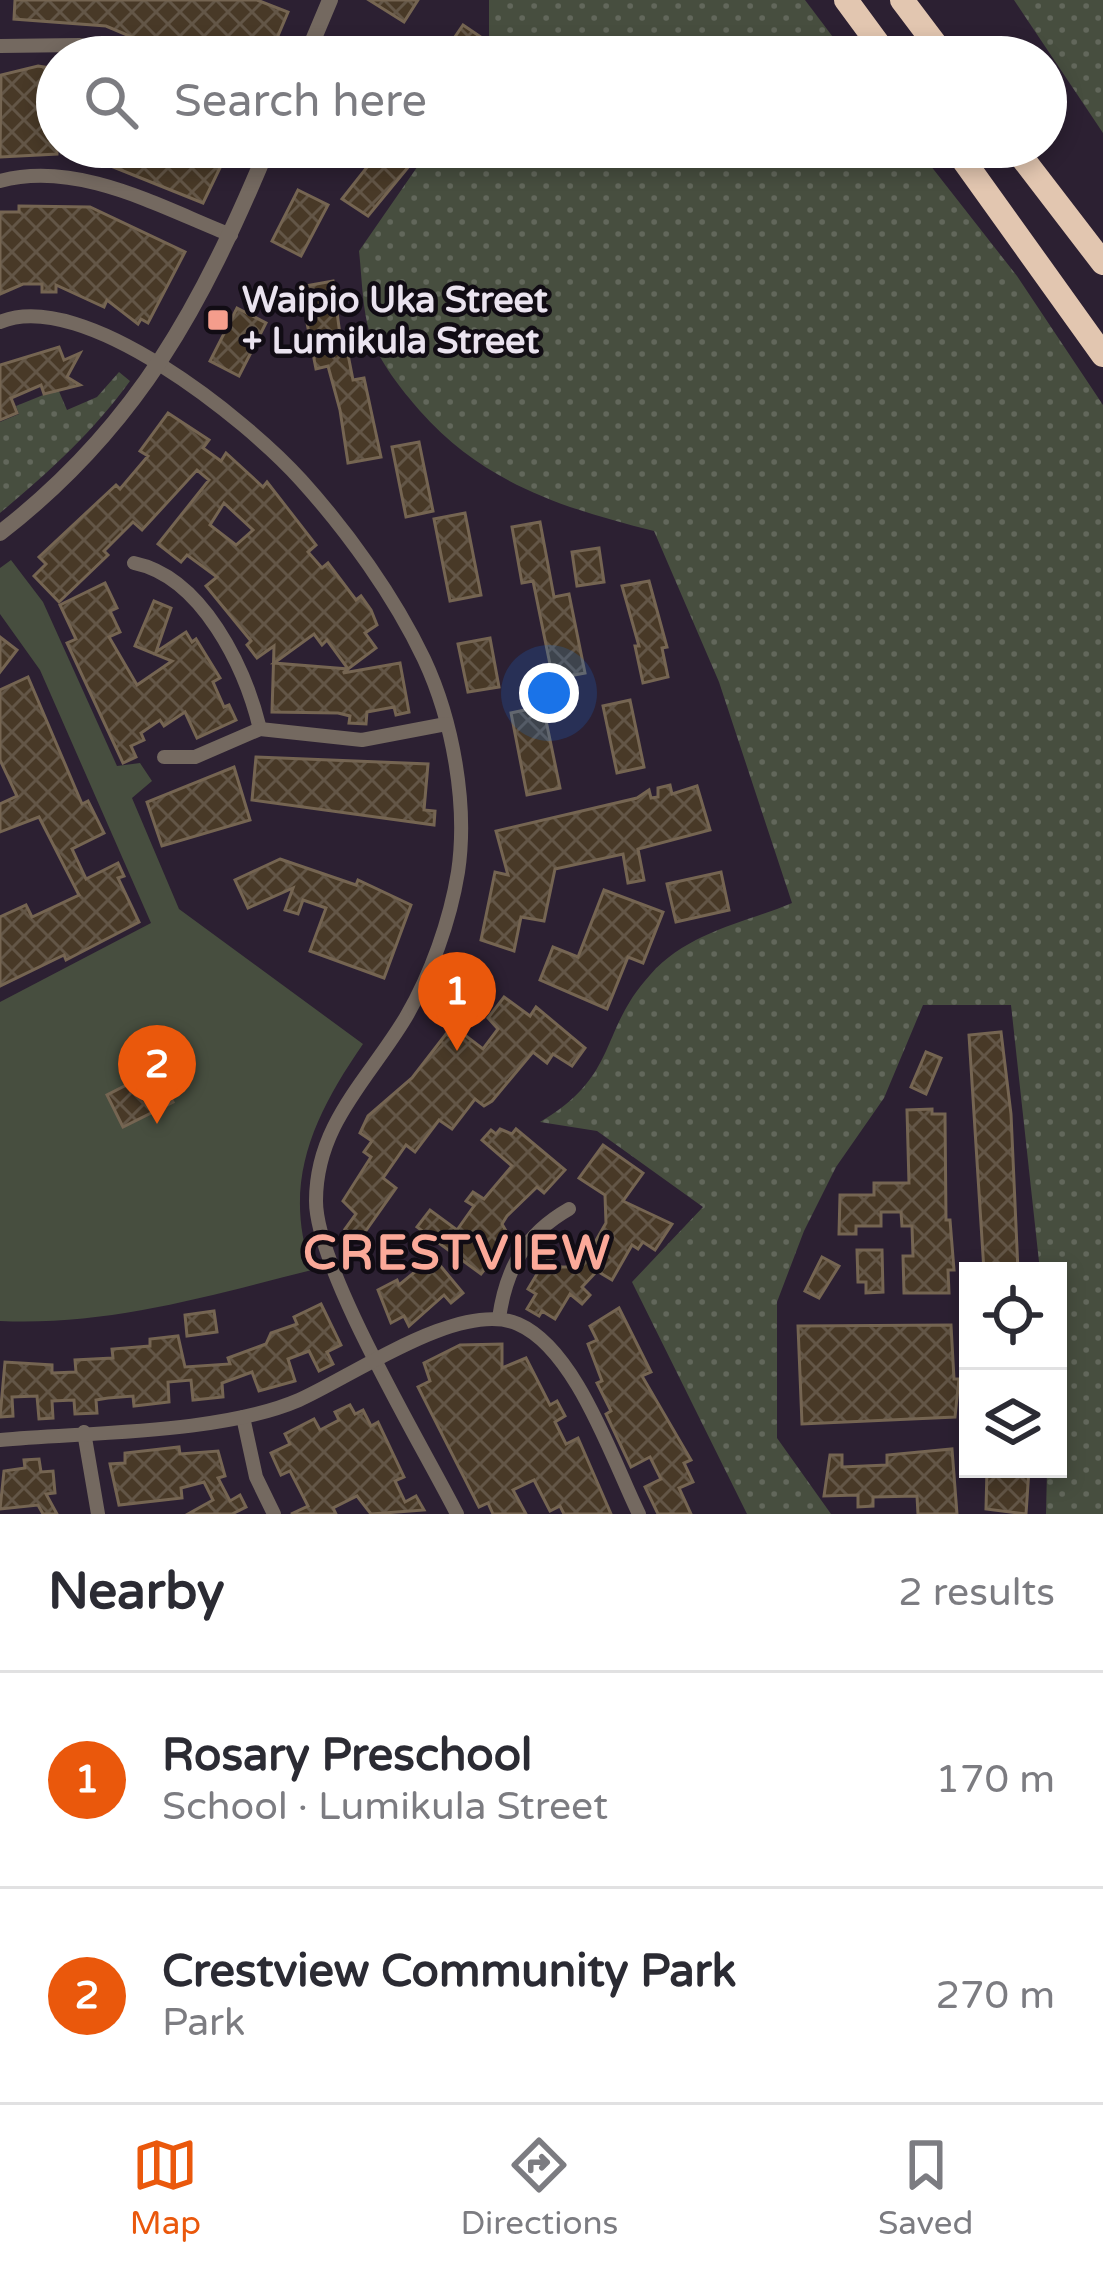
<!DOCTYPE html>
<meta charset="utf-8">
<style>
:root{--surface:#fff;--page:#f7f7f7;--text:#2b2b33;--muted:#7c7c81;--line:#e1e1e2;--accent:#ea580c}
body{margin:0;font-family:"Varela Round",sans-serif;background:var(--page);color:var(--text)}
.controls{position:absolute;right:36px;bottom:36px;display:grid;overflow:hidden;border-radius:0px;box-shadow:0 6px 18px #0003}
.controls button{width:108px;height:108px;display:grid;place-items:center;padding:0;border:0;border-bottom:3px solid var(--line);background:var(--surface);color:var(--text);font:60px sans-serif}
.you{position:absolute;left:549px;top:693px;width:42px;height:42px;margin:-30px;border:9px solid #fff;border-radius:50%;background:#1a73e8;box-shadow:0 0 0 18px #1a73e833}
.badge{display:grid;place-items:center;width:78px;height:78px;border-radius:50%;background:var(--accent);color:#fff;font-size:39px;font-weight:700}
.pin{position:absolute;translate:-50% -99px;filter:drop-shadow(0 3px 6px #0008)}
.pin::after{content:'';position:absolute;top:63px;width:42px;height:36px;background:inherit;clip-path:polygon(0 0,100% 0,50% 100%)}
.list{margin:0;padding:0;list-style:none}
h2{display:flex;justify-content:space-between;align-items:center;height:156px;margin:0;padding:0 48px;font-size:51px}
h2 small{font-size:39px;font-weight:400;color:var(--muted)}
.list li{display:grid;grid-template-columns:78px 1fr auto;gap:36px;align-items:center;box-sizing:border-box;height:216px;padding:0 48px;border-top:3px solid var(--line)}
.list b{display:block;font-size:45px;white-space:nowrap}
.list p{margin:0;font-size:39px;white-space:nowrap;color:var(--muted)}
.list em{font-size:39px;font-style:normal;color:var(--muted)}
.icon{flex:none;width:66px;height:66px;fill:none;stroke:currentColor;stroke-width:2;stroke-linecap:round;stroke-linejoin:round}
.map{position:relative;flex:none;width:1103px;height:1514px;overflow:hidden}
.search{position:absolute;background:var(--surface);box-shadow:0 6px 18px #0003;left:36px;right:36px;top:36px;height:132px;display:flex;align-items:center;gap:30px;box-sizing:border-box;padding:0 42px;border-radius:66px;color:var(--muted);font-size:45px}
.sheet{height:588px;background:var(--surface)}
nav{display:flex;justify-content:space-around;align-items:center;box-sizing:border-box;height:168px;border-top:3px solid var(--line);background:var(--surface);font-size:33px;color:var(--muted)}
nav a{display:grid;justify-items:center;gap:6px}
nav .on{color:var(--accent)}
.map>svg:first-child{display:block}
.grass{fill:url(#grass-dots)}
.park{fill:#474e3f}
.building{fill:url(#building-cross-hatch);stroke:#756552;stroke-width:3;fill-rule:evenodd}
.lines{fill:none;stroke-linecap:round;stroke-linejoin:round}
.minor{stroke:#746960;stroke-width:14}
.tertiary{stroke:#746960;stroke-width:16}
.motorway{stroke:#e2c6b0;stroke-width:24}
.poi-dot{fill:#f49d8c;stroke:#110c14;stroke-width:4.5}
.labels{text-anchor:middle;stroke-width:9;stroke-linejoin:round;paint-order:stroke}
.poi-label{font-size:36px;font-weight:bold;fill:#eae3ef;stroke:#110c14;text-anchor:start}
.district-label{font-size:48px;font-weight:bold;letter-spacing:3px;fill:#fba999;stroke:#110c14}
</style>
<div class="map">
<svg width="1103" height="1514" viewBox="0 0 1103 1514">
<defs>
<pattern id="grass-dots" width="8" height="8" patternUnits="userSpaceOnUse" patternTransform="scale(3)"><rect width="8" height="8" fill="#474e3f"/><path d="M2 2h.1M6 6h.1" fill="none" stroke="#62675b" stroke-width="1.8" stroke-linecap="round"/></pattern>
<pattern id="building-cross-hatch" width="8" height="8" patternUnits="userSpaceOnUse" patternTransform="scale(3)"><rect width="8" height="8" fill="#483927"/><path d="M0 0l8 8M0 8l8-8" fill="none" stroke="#635647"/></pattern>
</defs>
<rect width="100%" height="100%" fill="#2c2032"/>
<g class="grass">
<polygon points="489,0 805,0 848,57 489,57"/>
<polygon points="1014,0 1103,0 1103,133"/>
<path d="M 431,147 L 916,147 L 1017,276 L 1103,405 L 1103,1514 L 1046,1514 L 1047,1469 L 1058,1469 L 1058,1271 L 1040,1271 L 1011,1005 L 923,1005 L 884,1098 L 836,1167 L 804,1231 L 777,1302 L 777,1438 L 831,1514 L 747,1514 L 632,1282 L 703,1207 L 597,1131 L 540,1122 C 620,1075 598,1032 650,975 C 688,932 742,924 792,903 L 719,682 L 654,531 C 563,508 485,484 420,411 C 401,389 379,362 370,334 C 362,308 362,277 359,251 Z"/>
<path d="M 119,372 L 130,381 C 93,432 49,472 0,513 L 0,422 L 19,414 L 16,406 L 58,389 L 67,410 L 97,397 Z"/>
</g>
<path class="park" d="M 11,560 L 43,602 L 117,766 L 140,763 L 152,781 L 132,798 L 179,909 L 363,1044 C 314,1115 281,1183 312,1270 C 208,1296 108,1326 0,1321 L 0,1002 L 151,923 L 40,670 L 0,614 L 0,568 Z"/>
<g class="building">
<polygon points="15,0 257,0 288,12 269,57 179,57 106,26 14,19"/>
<polygon points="369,0 418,0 404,22"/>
<polygon points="463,25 488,42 478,57 444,53"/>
<polygon points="38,66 57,69 57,154 0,157 1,75"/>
<polygon points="63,147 230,147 203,203 91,158 62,153"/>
<polygon points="383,147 415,147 405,162 410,165 368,216 342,199"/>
<polygon points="298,190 328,205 301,256 272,241"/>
<polygon points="19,206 90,207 185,252 148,323 141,319 138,324 107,300 104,307 56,285 56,292 42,292 42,284 23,284 0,294 0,212 19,212"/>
<polygon points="333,281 340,335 344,334 353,380 364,378 381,457 348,463 340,410 328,366 316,369 300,287"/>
<polygon points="237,308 266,323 239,376 210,361"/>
<polygon points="59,347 64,360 80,353 67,377 80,385 44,394 41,385 11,398 17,413 0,420 0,365"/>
<path d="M 168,413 L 209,440 L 203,448 L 221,461 L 226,453 L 263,487 L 267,482 L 316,545 L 308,552 L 322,568 L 328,563 L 356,600 L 361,596 L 371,610 L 377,625 L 365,633 L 376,648 L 348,669 L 327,640 L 322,645 L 314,634 L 274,663 L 348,669 L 343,673 L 400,663 L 409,712 L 396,715 L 394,707 L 367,712 L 366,724 L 349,723 L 350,716 L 338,713 L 272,712 L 274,646 L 257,658 L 247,645 L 251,641 L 206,586 L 217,577 L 187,555 L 181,562 L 158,544 L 209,480 L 197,470 L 142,530 L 133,522 L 104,551 L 108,555 L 59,602 L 34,576 L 46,564 L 39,557 L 116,485 L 120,489 L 148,456 L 140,451 ZM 224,503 L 253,530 L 236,545 L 210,525 Z"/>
<polygon points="419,442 433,511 406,517 392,447"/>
<polygon points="465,513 481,595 450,601 434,519"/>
<polygon points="540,522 554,597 569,594 585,673 553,679 533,581 522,583 512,527"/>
<polygon points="599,548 604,582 577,586 572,552"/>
<polygon points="649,581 667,647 662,648 668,677 643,683 635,646 639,646 622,586"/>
<polygon points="105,583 117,608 110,611 120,632 109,637 137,685 172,661 135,646 154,601 171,608 156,652 186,632 192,642 196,639 220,678 213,682 224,707 229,705 236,720 197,738 185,712 164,726 160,720 141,733 144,740 131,746 136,757 123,763 67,643 76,639 60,605"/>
<polygon points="0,637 17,650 0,672"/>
<polygon points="490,638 499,687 468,692 458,644"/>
<polygon points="28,677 82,804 88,801 104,833 72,849 86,879 118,863 124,876 118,878 139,922 66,960 64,955 0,986 0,917 26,905 32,917 79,895 39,817 0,832 0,804 17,796 0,760 0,690"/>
<polygon points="630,700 644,767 617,773 603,706"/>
<polygon points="543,706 560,788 527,795 511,713"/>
<polygon points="256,757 428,764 424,810 435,811 434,825 252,800"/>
<polygon points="234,767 250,820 162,846 147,802"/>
<polygon points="670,785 672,794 697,786 710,830 638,849 644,880 628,883 623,854 555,869 544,921 521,917 514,951 481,940 495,872 508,875 496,831 637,798 649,790 651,798 658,797 658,788"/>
<polygon points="280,859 356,885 358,880 411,905 384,978 310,951 326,908 303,900 298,914 285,910 293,888 248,908 235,880"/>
<polygon points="721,872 729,910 676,922 667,884"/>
<polygon points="604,890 663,912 643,963 628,957 607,1009 540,980 553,947 578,957"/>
<polygon points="504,997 530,1016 536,1007 585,1048 572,1066 553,1054 547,1063 533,1052 492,1101 484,1106 475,1099 452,1129 439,1120 415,1152 406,1145 383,1178 396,1188 360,1239 345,1229 356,1214 343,1201 371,1157 364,1152 372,1141 360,1133 368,1116 412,1078 446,1034 451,1037 457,1029 483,1049 498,1029 488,1018"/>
<polygon points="1001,1032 1011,1114 1018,1271 984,1271 969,1035"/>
<polygon points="926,1052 941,1058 926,1094 911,1087"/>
<polygon points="156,1070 173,1102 123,1127 107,1095"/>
<polygon points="932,1109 932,1114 945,1114 946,1220 950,1220 954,1270 948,1270 949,1293 904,1293 903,1256 913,1256 912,1226 902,1226 901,1212 881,1212 881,1226 856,1226 856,1234 839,1234 840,1195 874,1195 874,1183 909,1183 907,1110"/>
<polygon points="500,1129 512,1134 516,1129 565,1170 544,1193 537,1187 507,1216 502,1224 510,1238 481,1274 417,1227 430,1210 457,1230 474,1206 466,1201 473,1192 484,1199 512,1166 482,1140 491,1130 496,1134"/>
<polygon points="603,1145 643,1173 623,1201 672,1224 655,1250 643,1242 638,1249 632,1245 612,1280 597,1271 582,1287 590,1295 582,1304 570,1294 555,1319 542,1311 539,1316 527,1309 536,1294 528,1289 540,1269 549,1258 559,1267 567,1267 575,1258 582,1265 606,1223 605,1195 579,1178"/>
<polygon points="857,1250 882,1250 883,1292 866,1293 866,1282 858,1282"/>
<polygon points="433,1257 463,1293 451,1303 444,1295 409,1326 404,1316 391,1323 378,1290 397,1280 399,1285"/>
<polygon points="822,1257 839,1266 819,1298 805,1291"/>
<polygon points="321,1304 341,1345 327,1352 333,1364 319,1371 309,1351 288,1359 295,1381 259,1391 252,1372 222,1383 223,1397 193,1400 191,1380 168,1382 169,1402 134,1406 133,1396 108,1398 96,1400 97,1413 75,1414 74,1400 52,1401 53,1418 39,1419 37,1396 12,1397 13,1416 0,1417 5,1362 52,1365 52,1373 76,1372 75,1360 113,1358 112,1349 150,1346 150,1339 178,1336 185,1367 230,1364 228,1358 266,1344 271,1333 297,1324 294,1317"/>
<polygon points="619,1308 651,1372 642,1376 691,1460 684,1463 693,1482 679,1488 691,1514 658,1514 645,1487 661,1479 650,1457 631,1467 606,1414 611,1411 597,1383 602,1381 588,1344 597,1340 590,1326"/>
<polygon points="214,1311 217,1332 187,1336 185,1315"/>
<polygon points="951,1325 954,1379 959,1379 955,1417 802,1424 798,1326"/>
<polygon points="502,1344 502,1368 526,1358 550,1405 557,1401 565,1416 555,1422 566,1444 578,1438 611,1514 564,1514 560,1506 550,1511 534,1480 513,1490 526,1514 493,1514 488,1503 479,1507 418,1387 430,1381 424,1363 460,1345"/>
<polygon points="350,1405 355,1414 363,1410 371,1426 378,1422 404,1477 395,1481 405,1502 416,1496 424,1510 371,1514 357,1496 333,1508 336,1514 291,1514 308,1506 290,1471 281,1475 271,1453 290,1444 285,1434 314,1419 320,1430 339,1420 335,1412"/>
<polygon points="179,1447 180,1454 218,1451 225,1476 218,1478 230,1501 240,1495 246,1507 232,1514 188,1514 213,1500 204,1482 181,1488 182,1498 119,1505 110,1464 125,1463 125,1453"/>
<polygon points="952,1449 957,1514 918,1514 917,1496 873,1497 873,1506 858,1507 858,1495 824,1496 830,1455 842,1455 842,1467 887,1465 887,1455"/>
<polygon points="39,1459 41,1472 53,1471 55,1493 46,1494 57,1514 43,1514 38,1505 0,1509 4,1471 25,1468 24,1460"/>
<polygon points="987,1469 1029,1469 1026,1514 986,1509"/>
</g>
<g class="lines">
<g class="minor">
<polyline points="0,46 80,45 125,57"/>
<path d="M 0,181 C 78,160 160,207 231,235"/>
<path d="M 0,322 C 83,287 248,421 301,480 C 348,532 394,596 424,659 C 453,721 468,805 458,872 C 450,921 431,974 406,1017 C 369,1079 316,1124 316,1201 C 316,1269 422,1445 457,1514"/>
<path d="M 134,563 C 202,577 245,667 260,729"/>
<polyline points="164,757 195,757 260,729 362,740 446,724"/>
<path d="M 499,1318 C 506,1269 525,1234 569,1209"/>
<polyline points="243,1417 256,1477 274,1514"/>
<polyline points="84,1432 98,1514"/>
<path d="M 0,1440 C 88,1432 220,1434 299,1400 C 353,1376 461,1299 518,1324 C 576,1349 612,1459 639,1514"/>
</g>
<g class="tertiary">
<polyline points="306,57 330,0"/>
<path d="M 0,533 C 138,426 202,305 268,147"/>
</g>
<g class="motorway">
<polyline points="846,0 888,57"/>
<polyline points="902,0 945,57"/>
<polyline points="954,147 1103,355"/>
<polyline points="1014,147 1103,263"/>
</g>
</g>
<rect class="poi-dot" x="206" y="308" width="24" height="24" rx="6"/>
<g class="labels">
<g class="poi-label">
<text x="242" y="312">Waipio Uka Street<tspan x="242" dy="41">+ Lumikula Street</tspan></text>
</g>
<g class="district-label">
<text x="458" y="1269">CRESTVIEW</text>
</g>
</g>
</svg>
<div class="controls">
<button><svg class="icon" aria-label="locate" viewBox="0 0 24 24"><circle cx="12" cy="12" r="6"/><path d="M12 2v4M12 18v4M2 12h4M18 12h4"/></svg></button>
<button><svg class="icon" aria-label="layers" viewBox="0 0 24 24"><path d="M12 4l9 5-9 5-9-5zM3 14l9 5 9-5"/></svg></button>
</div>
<div class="you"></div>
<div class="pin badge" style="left:457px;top:1051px">1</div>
<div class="pin badge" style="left:157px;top:1124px">2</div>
<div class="search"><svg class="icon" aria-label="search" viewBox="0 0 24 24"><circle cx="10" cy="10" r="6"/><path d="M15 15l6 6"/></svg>Search here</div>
</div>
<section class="sheet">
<h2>Nearby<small>2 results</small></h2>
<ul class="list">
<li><span class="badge">1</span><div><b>Rosary Preschool</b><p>School · Lumikula Street</p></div><em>170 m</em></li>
<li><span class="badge">2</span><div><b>Crestview Community Park</b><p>Park</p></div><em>270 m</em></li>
</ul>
</section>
<nav>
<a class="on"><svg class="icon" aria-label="map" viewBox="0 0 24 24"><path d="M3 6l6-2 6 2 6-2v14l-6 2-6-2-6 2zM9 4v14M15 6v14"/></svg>Map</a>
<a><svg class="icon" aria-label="directions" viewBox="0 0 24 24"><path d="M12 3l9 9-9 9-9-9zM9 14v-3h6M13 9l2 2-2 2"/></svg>Directions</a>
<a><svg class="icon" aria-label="saved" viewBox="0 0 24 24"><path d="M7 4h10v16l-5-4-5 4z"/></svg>Saved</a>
</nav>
